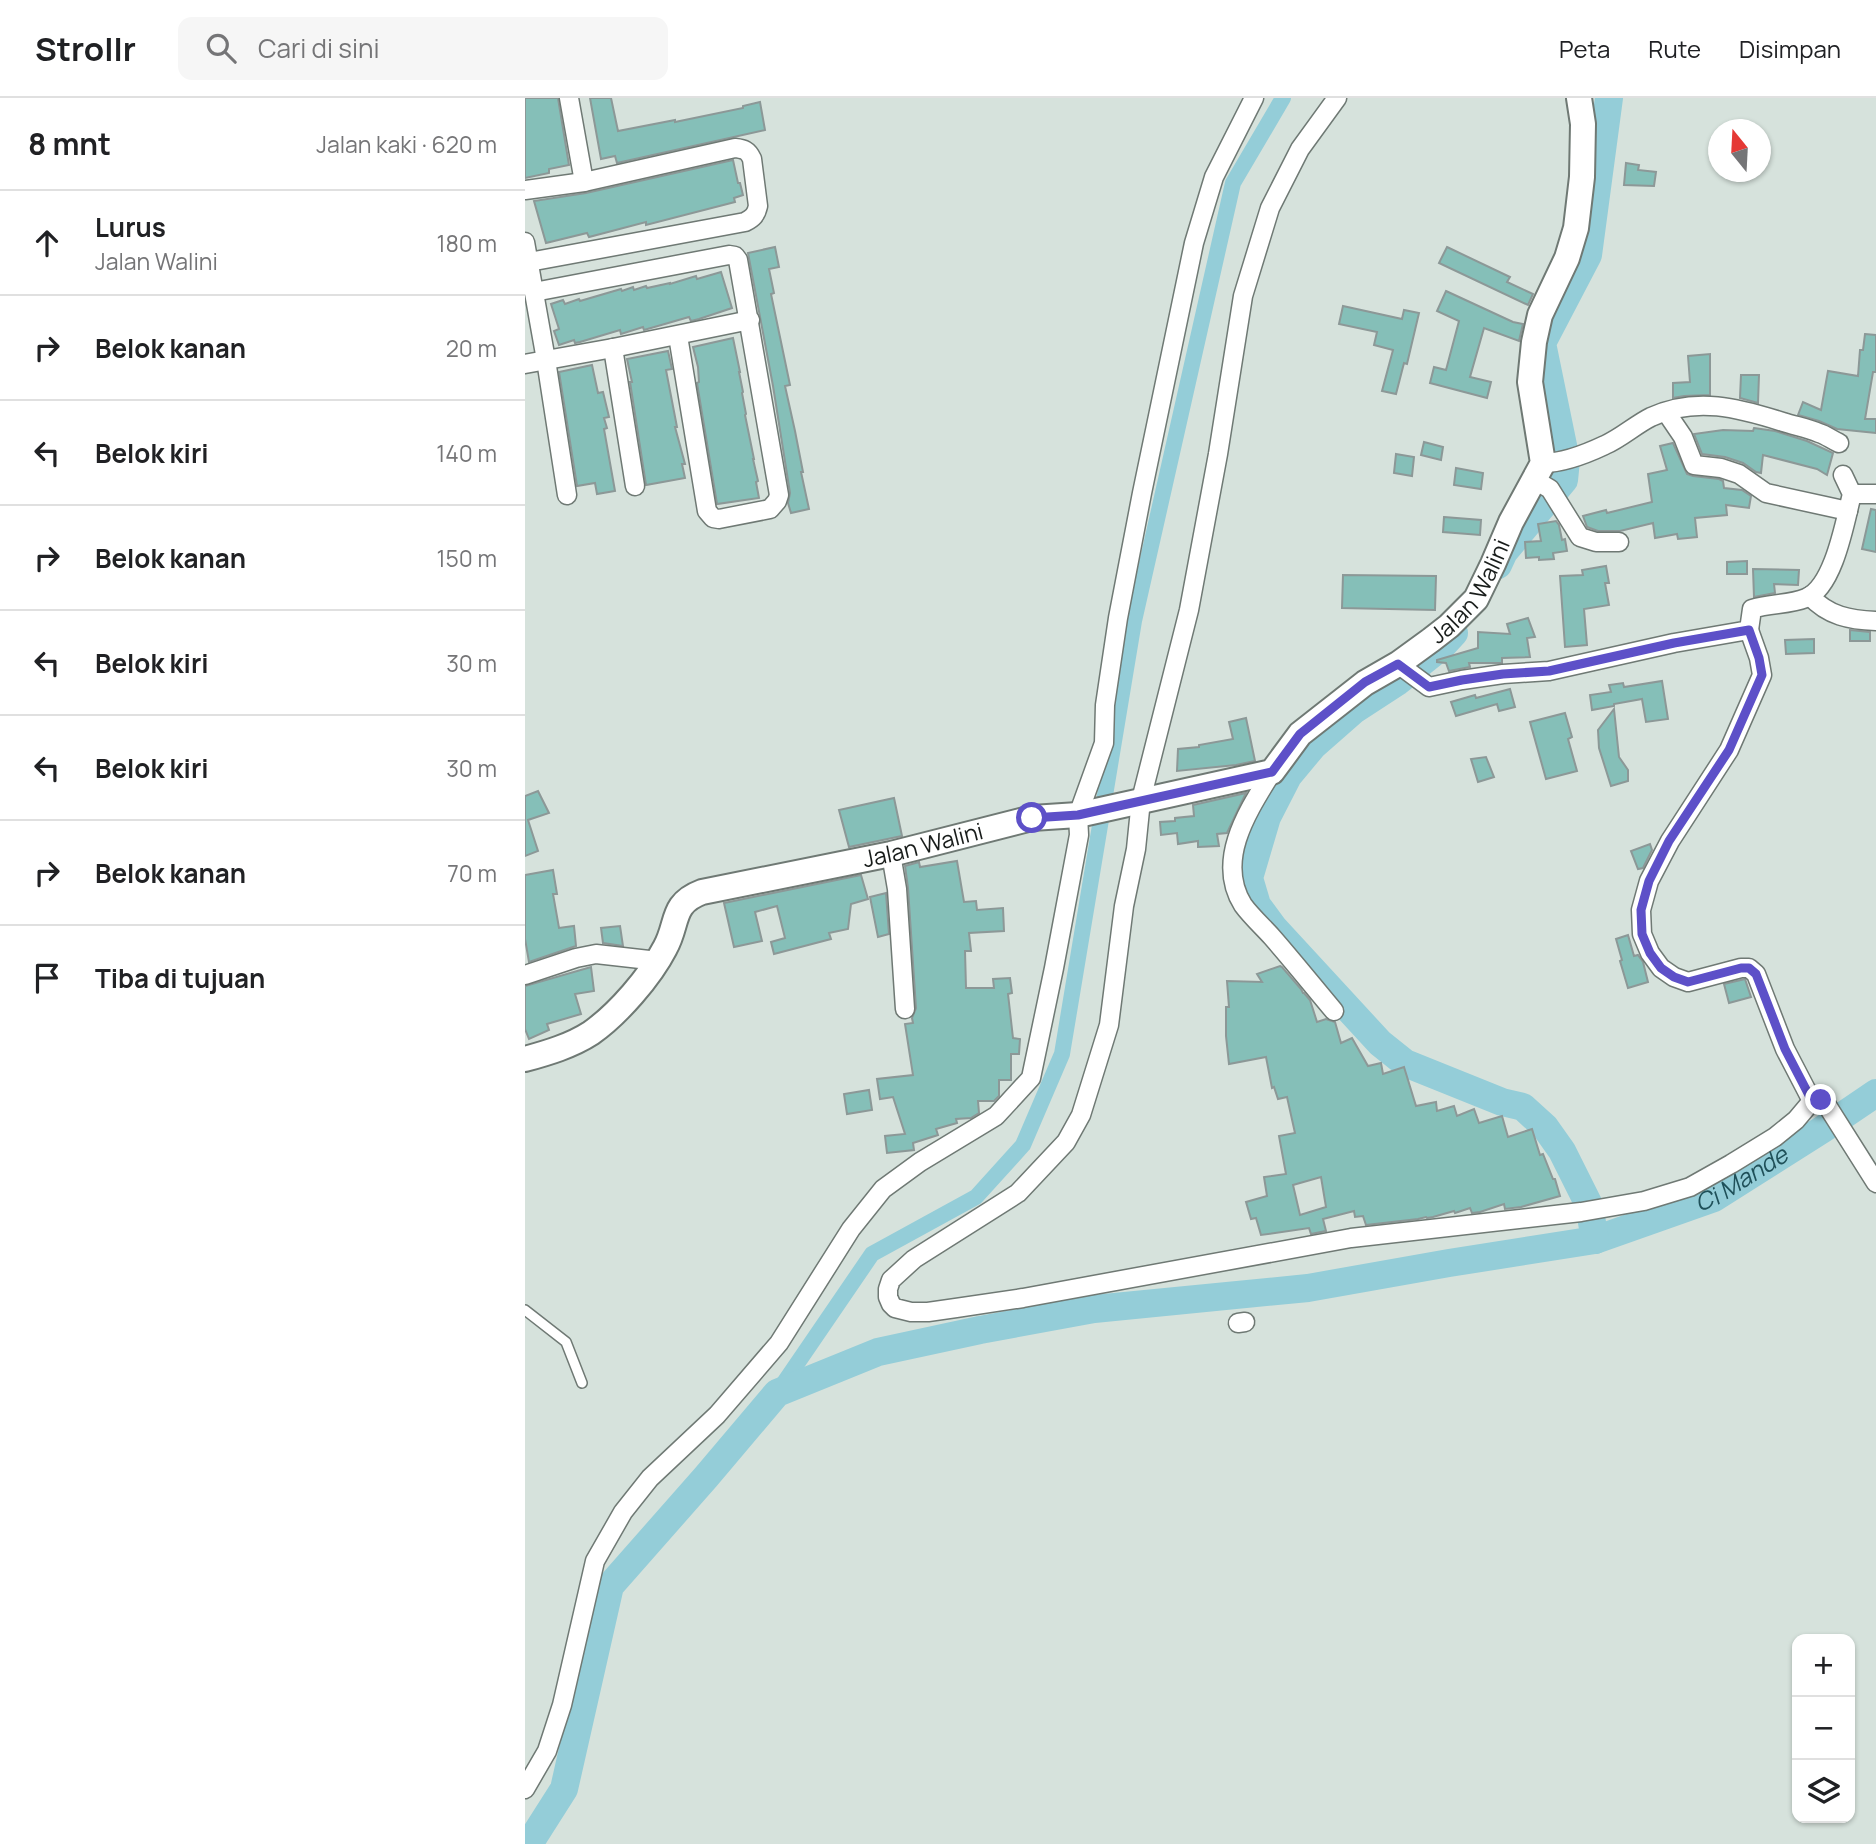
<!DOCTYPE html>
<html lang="id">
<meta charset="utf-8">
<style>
:root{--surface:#fff;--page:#f6f6f6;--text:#202124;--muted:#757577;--line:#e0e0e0}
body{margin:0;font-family:Manrope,sans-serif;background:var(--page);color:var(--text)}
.controls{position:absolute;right:21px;bottom:21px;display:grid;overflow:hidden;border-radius:14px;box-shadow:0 2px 5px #0004}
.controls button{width:63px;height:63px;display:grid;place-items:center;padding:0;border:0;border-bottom:2px solid var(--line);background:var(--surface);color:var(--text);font:35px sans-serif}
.compass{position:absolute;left:1183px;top:21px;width:63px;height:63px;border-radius:50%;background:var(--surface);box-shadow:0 2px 5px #0004;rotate:342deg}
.stop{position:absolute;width:21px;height:21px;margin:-16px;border:5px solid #5d50c8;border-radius:50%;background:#fff}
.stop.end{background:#5d50c8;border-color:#fff;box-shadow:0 2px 7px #0008}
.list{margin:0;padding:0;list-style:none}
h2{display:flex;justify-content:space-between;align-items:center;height:91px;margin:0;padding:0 28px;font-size:30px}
h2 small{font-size:23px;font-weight:400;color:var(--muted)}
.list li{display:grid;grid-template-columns:46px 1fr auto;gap:21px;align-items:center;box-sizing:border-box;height:105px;padding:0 28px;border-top:2px solid var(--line)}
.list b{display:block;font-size:26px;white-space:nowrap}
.list p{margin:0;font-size:23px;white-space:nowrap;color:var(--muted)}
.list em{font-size:23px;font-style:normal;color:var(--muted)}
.icon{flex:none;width:38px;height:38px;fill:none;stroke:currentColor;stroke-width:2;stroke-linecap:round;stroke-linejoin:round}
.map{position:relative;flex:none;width:1351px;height:1746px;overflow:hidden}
header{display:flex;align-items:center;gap:42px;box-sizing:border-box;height:98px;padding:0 35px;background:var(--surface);border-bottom:2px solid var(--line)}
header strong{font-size:33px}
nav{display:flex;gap:38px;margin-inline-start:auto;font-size:24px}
.search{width:490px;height:63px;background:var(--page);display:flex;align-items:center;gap:18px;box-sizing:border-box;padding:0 24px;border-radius:14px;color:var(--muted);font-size:26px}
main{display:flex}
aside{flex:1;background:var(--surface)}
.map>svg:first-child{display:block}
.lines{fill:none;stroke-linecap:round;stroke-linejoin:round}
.canal{stroke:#94cdd8;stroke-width:16}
.river{stroke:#94cdd8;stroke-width:28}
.building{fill:#85bfb8;stroke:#8c9897;stroke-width:2;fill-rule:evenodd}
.lane-casing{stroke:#6f7974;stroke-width:12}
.street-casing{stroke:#6f7974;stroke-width:21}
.secondary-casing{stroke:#6f7974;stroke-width:28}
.lane{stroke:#fff;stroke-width:9}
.street{stroke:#fff;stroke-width:18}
.secondary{stroke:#fff;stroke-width:24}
.route{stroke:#5d50c8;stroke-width:9}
.labels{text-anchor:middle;stroke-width:5;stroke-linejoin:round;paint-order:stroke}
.street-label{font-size:23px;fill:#181c1a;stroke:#e3efe9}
.water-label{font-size:24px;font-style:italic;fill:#1f5059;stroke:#e3efe9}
</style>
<header>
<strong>Strollr</strong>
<div class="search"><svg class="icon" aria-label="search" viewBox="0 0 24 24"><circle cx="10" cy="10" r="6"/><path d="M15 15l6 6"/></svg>Cari di sini</div>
<nav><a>Peta</a><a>Rute</a><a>Disimpan</a></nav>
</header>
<main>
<aside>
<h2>8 mnt<small>Jalan kaki · 620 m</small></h2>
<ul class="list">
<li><svg class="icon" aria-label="ahead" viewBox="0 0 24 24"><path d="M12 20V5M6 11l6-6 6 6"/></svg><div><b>Lurus</b><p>Jalan Walini</p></div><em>180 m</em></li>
<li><svg class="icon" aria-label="right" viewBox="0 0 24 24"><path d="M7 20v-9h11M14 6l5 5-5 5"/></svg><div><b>Belok kanan</b></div><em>20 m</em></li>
<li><svg class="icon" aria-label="left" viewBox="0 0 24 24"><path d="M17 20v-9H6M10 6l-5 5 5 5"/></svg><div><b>Belok kiri</b></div><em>140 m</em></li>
<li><svg class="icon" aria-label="right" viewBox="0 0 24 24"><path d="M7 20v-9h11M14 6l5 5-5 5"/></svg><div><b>Belok kanan</b></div><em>150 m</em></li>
<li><svg class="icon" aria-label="left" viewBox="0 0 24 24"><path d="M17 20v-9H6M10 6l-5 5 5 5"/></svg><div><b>Belok kiri</b></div><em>30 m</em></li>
<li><svg class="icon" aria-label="left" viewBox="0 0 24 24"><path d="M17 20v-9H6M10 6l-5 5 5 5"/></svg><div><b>Belok kiri</b></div><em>30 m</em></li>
<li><svg class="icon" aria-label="right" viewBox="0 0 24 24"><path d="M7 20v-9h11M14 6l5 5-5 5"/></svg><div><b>Belok kanan</b></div><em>70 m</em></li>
<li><svg class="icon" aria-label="arrive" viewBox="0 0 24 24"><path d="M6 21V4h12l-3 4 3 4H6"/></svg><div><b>Tiba di tujuan</b></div></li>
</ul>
</aside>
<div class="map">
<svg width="1351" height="1746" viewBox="0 0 1351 1746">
<rect width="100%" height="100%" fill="#d6e2dc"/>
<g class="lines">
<polyline class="canal" points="252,1295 347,1156 451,1099 498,1047 537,956 609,523 708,85 758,0"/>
<g class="river">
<polyline points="973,467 979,454 1039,382 1041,362 1017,245 1063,157 1084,0"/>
<path id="s1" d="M 1070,1142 L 1189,1100 L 1298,1031 L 1351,995"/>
<polyline points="4,1746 39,1691 85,1488 181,1379 252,1295 353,1254 455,1232 569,1211 783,1190 924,1165 1070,1142 1064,1107 1037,1053 1020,1029 998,1009 977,1004 880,965 855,945 749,830 732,807 724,780 742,719 763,678 788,648 829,612 872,584 917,548 929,535"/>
</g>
</g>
<g class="building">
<polygon points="0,0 33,0 44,67 24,71 24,75 0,80"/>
<polygon points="65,0 86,0 93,33 150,22 150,24 218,10 218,8 235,4 240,32 92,65 90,58 76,61"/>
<polygon points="208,62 213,85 215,85 218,97 209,100 210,104 121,127 121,124 64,139 62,135 21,145 9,103 61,95"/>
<polygon points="1101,65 1114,67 1113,72 1131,74 1129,88 1099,87"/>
<polygon points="250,149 254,169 244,171 249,195 246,196 265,287 260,288 270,333 278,374 276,374 284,411 266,415 263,405 265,395 248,288 223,155"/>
<polygon points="922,149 985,179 982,184 1008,196 1003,207 914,165"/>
<polygon points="196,174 207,210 174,221 166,223 164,219 119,232 118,229 96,236 95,232 55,244 50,245 49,242 34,247 29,233 34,231 26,206 38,202 40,206 54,201 55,203 96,191 97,193 108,189 109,192 121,188 122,190 145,185 145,186 171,178 172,181"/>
<polygon points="921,193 988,224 998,226 994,243 959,230 945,279 966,284 962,300 905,285 909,269 921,272 934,223 912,213"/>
<polygon points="818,208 877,221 879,212 894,215 882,266 879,265 871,296 857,293 868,252 849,247 852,234 814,226"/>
<polygon points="1340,236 1351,237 1351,274 1348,274 1340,321 1351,321 1351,335 1312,331 1294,323 1273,317 1278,304 1296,312 1303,273 1333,278 1335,252 1338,252"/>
<polygon points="208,240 215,274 214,274 218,294 217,295 221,316 220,317 229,361 228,361 233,383 231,384 234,400 192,406 172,285 174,284 173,269 168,249"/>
<polygon points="143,253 147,271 141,272 152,329 150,329 160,366 157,366 160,380 121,387 105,284 107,284 102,261"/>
<polygon points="1185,256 1185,297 1159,298 1148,300 1148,285 1165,284 1163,258"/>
<polygon points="67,267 73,295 78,294 84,319 79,320 82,330 79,331 90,393 72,396 70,385 52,388 34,274"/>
<polygon points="1216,277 1234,277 1233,305 1215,300"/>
<polygon points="1229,330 1250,333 1282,343 1308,355 1302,377 1292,371 1238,357 1236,375 1231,374 1218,365 1200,359 1177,356 1169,336 1198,332 1228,333"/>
<polygon points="899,344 918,349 916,362 896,357"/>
<polygon points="1148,345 1162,376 1168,378 1194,381 1198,383 1199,390 1217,392 1226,398 1224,410 1201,407 1202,417 1170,420 1172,439 1153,441 1152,436 1130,440 1128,425 1095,433 1073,433 1062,429 1058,418 1081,412 1082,415 1127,404 1123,376 1142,372 1135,348"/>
<polygon points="871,356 889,359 887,378 869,375"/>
<polygon points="931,370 958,375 956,391 929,387"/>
<polygon points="1346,411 1351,412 1351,454 1337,451"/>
<polygon points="919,419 956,422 955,437 918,434"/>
<polygon points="1031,423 1034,427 1037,442 1040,441 1042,453 1028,455 1029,461 1014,462 1014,459 1001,460 1000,444 1016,443 1013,426"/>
<polygon points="1222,463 1222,476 1202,476 1202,464"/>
<polygon points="1081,468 1084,485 1080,485 1084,507 1059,511 1062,547 1040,549 1035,478 1058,477 1057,472"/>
<polygon points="1228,471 1274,472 1273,487 1249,486 1250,495 1229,499"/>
<polygon points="818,477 911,478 910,512 817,510"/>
<polygon points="1003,520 1010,539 1002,540 1005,559 977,560 977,565 944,565 945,569 924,573 921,565 912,564 912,562 953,550 953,534 985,536 982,526"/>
<polygon points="1325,532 1345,534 1345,543 1325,543"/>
<polygon points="1289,541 1289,555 1261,556 1260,542"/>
<polygon points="1137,583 1143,621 1121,624 1117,601 1089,606 1089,608 1067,612 1065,597 1086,594 1084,587 1098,585 1099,589"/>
<polygon points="985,591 990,609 974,613 972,606 931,618 926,604 950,597 951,600"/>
<polygon points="1089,611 1094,659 1103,672 1103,683 1086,688 1074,650 1073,632"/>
<polygon points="1040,615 1047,639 1043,641 1052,673 1021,681 1005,624"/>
<polygon points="721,620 730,663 711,667 652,673 653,651 674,649 674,647 708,641 704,624"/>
<polygon points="961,659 969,679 953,684 946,661"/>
<polygon points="13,693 24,715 3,722 13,753 0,758 0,698"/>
<polygon points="721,695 702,735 692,736 694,748 673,749 673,743 653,746 652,735 636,737 635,724 650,723 650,720 669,718 668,707"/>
<polygon points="369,700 377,738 324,749 314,712"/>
<polygon points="1125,746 1127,752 1118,770 1113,771 1106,753"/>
<polygon points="432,763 439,804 451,803 452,812 478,810 479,833 444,835 446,853 440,853 441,890 469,890 468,881 485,880 487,895 483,896 488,940 495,941 494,956 486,956 486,982 474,982 474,998 469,1003 453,1003 454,1015 446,1020 431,1021 432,1025 411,1031 413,1037 388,1045 389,1052 362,1055 360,1038 380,1036 368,999 355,1001 352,981 388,977 380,926 388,925 387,920 391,910 383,790 380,768 394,764 395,769"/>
<polygon points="28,772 32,796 28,796 34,830 49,828 51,848 4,864 0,841 0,777"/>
<polygon points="336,777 343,801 326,806 323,831 304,835 306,841 249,856 246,844 260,840 252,808 230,814 237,843 209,849 199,805"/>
<polygon points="361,795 364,836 353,839 345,799"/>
<polygon points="95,828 98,848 78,845 76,830"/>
<polygon points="1103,837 1109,858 1113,857 1118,864 1123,884 1103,890 1095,863 1097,862 1091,841"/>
<path d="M 755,868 L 757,869 L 776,891 L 778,895 L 779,895 L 785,902 L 792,924 L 801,921 L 810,924 L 816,945 L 827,940 L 843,968 L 856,965 L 858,976 L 879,969 L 891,1008 L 911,1004 L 912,1013 L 929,1008 L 932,1018 L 949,1011 L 954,1025 L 977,1018 L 983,1039 L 1007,1031 L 1015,1057 L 1018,1056 L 1028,1081 L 1030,1081 L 1035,1098 L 996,1109 L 980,1111 L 979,1106 L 955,1114 L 947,1115 L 945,1110 L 930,1115 L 929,1113 L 908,1119 L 902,1120 L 901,1119 L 893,1121 L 841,1127 L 838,1118 L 830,1119 L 829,1113 L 798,1121 L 801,1133 L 786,1136 L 784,1130 L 736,1137 L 731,1120 L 726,1121 L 721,1104 L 742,1098 L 739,1079 L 761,1076 L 754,1038 L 770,1035 L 762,999 L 753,1001 L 749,989 L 747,990 L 741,959 L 704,966 L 701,938 L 701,909 L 704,909 L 702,883 L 737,884 L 732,876 ZM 796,1079 L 801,1109 L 775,1117 L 768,1087 Z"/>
<polygon points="66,869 69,893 50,896 56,916 22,926 24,932 4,941 0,931 0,888"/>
<polygon points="1220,881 1226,899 1204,905 1199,886"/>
<polygon points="344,992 347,1012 322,1016 319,996"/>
</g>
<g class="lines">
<defs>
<polyline id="lane" points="0,1212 41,1244 57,1285"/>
<g id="street">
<polyline points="44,0 59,84"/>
<polyline points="812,0 775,51 745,110 718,198 693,356 664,512 616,702 611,751 599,808 584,927 556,1017 541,1044 493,1095 389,1161 366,1182 363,1191 363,1199 366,1206 370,1210 386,1214 403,1214 431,1210 498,1200 826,1140 1056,1114 1119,1103 1165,1089 1206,1066 1250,1039 1271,1022 1287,1003 1296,1002 1303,1009 1351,1085"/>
<path d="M 0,92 L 59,84 L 210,50 C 219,51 223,52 227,61 L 233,108 C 231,117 228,120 220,124 L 4,164"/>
<polyline points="0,144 21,262 42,397"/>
<polyline points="9,194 204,157 210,158 213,162 254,397 252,403 245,411 194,421 188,420 182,413 153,238"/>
<polyline points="88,250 110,388"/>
<polyline points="0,266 88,250 225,222"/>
<polyline points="1141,314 1158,339 1169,367 1196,370 1214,376 1241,395 1323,413"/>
<path d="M 1018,365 C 1039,365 1061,356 1080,347 C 1096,340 1110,327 1126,319 C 1171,298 1214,310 1258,324 C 1270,328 1283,330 1294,335 C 1301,337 1307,342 1314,345"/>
<polyline points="1010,382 1025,391 1055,439 1071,444 1094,444"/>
<polyline points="1327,396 1351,396"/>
<path d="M 1285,498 C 1303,518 1325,522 1351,523"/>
<polyline points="1224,532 1234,560 1237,577 1204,652 1145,743 1124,783 1116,812 1117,836 1125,855 1136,870 1149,879 1163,884 1216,870 1224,870 1231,876 1260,951 1287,1003"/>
<path d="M 873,566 L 904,589 L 937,582 L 978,576 L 1024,573 L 1149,545 L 1224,532 L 1227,511 C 1245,505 1264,507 1281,500 C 1309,489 1320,423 1327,396 L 1318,377"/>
<path d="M 747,674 C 723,713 690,762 718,807 C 726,818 738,829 747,839 C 768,863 788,888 809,913"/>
<polyline points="366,756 372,791 380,911"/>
<polyline points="0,877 51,860 71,856 133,863"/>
<polyline points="713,1225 720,1224"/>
<polyline points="0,1691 22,1653 37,1607 70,1463 98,1414 125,1380 192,1317 254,1245 326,1131 358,1091 395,1064 471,1018 506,980 529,870 554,737 553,717 579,645 580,607 593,520 617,395 669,145 689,79 729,0"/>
</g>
<g id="secondary">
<path id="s2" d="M 0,961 C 22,955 46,948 66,935 C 93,916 125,879 140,850 C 154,825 145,806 177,794 L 366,756 L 507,720 L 553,717 L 747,674 L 775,636 L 840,585 L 873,566 L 906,542 L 924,528 L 951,501 L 968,466 L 986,424 L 1018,365 L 1005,284 L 1009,244 L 1015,217 L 1042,160 L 1051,130 L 1057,79 L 1058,26 L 1054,0"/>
</g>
</defs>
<use href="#lane" class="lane-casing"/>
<use href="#street" class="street-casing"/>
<use href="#secondary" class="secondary-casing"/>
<use href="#lane" class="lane"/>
<use href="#street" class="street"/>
<use href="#secondary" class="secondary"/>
</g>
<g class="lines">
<polyline class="route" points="507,720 553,717 747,674 775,636 840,584 873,566 904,589 937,582 978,576 1024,573 1149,545 1224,532 1234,560 1237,577 1204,652 1144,743 1124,783 1116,812 1117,836 1125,855 1136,870 1149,879 1163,884 1216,870 1224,870 1231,876 1260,951 1287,1003 1296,1002"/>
</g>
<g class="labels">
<g class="street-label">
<text dy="8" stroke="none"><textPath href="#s2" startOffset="1111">Jalan Walini</textPath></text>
<text dy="8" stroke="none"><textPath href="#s2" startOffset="481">Jalan Walini</textPath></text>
</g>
<g class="water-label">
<text dy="8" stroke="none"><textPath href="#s1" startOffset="159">Ci Mande</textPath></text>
</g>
</g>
</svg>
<div class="controls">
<button>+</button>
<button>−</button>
<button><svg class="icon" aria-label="layers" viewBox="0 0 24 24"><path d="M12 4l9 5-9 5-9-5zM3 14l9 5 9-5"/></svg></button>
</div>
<svg class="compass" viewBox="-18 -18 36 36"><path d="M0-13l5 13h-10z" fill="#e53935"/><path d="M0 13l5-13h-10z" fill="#757577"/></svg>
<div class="stop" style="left:507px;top:720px"></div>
<div class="stop end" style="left:1296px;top:1002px"></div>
</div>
</main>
